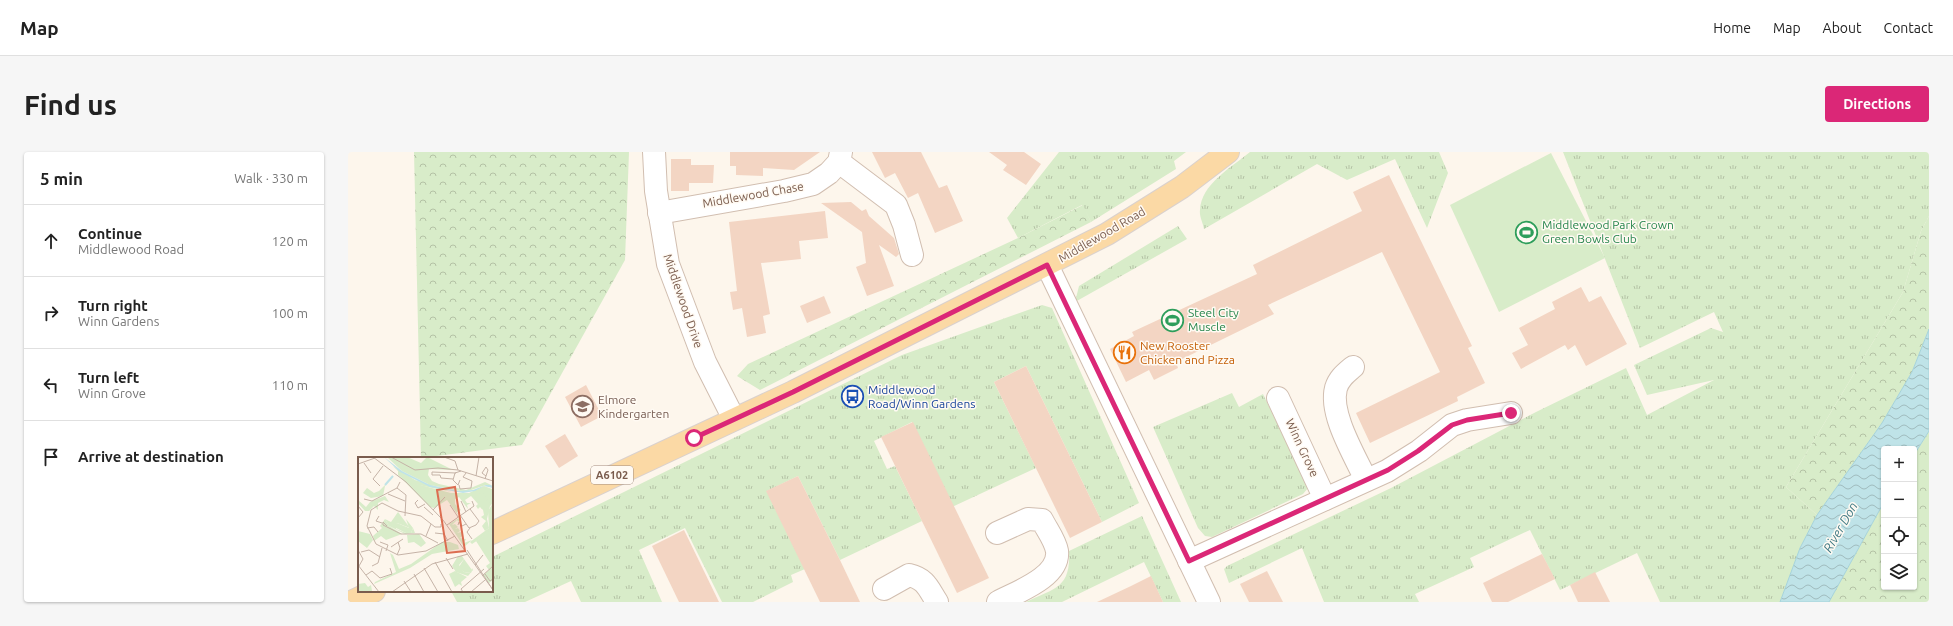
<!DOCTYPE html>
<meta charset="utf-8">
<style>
:root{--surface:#fff;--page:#f6f6f6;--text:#222;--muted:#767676;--line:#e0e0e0;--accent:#db2777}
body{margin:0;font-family:Ubuntu,sans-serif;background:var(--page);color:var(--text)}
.controls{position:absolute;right:12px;bottom:12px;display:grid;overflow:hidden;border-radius:4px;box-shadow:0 1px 3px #0004}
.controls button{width:36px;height:36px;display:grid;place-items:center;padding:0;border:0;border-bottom:1px solid var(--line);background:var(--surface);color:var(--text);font:20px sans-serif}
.stop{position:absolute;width:12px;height:12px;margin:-9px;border:3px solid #db2777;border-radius:50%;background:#fff}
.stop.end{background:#db2777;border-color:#fff;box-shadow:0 1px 4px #0008}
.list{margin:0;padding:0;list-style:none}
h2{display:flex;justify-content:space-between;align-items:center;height:52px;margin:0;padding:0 16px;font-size:17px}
h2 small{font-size:13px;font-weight:400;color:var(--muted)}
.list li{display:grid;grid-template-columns:26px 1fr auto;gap:12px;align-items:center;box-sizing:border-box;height:72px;padding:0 16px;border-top:1px solid var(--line)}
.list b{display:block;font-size:15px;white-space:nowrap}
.list p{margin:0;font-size:13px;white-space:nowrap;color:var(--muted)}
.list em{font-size:13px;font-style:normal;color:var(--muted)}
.icon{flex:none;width:22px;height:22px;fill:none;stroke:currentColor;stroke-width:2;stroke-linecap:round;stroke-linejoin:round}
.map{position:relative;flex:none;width:1581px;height:450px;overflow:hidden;border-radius:4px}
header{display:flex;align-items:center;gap:24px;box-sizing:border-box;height:56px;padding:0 20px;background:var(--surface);border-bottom:1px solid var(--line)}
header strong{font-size:19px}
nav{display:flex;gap:22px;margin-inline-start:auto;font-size:14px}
.intro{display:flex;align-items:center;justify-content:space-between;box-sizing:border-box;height:96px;padding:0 24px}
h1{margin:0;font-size:28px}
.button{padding:10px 18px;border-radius:4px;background:var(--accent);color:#fff;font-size:14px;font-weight:700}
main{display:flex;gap:24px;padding:0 24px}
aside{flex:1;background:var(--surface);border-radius:4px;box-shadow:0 1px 3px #0004}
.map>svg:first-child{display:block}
.grass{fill:url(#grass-tufts)}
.forest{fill:url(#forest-crowns)}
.garden{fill:#d8ecc9}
.water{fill:url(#water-waves);stroke:#a5d3da}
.building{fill:#f3d5c3}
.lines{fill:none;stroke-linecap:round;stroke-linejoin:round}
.minor-casing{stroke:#d1beb0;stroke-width:24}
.primary-casing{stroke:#dad1cd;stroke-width:24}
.minor{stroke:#fff;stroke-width:22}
.primary{stroke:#fbd9a5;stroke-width:22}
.route{stroke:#db2777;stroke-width:5}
.labels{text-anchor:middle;stroke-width:3;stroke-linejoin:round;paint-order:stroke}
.shield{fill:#fffaf3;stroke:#a28b7f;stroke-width:1}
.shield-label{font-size:11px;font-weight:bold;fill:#7a5c4d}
.street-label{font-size:12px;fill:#7a5c4d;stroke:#fffaf3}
.leisure-label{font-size:12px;fill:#27864d;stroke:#fffaf3;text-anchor:start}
.food-label{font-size:12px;fill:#c56008;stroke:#fffaf3;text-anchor:start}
.transit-label{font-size:12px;fill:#164399;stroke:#fffaf3;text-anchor:start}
.education-label{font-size:12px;fill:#785e54;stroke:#fffaf3;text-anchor:start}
.water-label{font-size:13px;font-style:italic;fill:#437c86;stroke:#fffaf3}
.inset-river{fill:none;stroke:#bfe3e8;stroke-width:2}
.inset-road{fill:none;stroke:#c5b3a7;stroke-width:1}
.view{fill:#dc6d51;fill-opacity:0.15;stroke:#dc6d51;stroke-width:2}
.inset-edge{fill:none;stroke:#7a5c4d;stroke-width:2}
</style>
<header>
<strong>Map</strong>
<nav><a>Home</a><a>Map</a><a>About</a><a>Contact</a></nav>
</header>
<div class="intro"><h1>Find us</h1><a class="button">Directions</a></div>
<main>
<aside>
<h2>5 min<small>Walk · 330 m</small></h2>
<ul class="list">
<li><svg class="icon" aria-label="ahead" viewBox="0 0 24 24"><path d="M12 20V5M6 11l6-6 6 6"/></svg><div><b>Continue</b><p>Middlewood Road</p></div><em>120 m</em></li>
<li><svg class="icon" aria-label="right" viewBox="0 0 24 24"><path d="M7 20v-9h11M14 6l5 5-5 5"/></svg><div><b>Turn right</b><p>Winn Gardens</p></div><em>100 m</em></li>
<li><svg class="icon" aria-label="left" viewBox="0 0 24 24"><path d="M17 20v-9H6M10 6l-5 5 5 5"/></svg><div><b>Turn left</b><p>Winn Grove</p></div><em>110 m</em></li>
<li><svg class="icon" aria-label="arrive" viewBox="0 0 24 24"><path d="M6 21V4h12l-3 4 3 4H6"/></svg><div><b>Arrive at destination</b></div></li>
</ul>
</aside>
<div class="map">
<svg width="1581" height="450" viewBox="0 0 1581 450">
<defs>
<pattern id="grass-tufts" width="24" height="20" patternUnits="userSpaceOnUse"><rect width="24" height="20" fill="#d8ecc9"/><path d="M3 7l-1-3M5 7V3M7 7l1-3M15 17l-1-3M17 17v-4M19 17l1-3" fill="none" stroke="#b4c2a5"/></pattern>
<pattern id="forest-crowns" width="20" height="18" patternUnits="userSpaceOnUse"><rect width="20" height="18" fill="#d8ecc9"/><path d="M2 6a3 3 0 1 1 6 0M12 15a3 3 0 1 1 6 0" fill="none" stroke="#b4c2a5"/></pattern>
<pattern id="water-waves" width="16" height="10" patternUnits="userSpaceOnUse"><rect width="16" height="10" fill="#bfe3e8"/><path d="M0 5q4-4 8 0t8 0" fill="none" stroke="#a0bbbe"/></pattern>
</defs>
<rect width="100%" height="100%" fill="#fdf6ec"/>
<g class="grass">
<polygon points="711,0 838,0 826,9 828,17 743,70 734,53 670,86 659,66"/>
<path d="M 902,0 L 1091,0 L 1100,21 L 1079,76 L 1047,7 L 999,28 L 969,12 L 856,77 C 855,71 851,64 852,58 C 853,32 884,15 902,0 Z"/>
<polygon points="1215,0 1581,0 1581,64 1573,79 1555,140 1438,335 1469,363 1452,396 1432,450 1312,450 1289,401 1212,438 1182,378 1122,406 1126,415 1067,442 1071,450 976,450 954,396 881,431 876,417 879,414 1043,336 1188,260 1278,216 1299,263 1366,228 1299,243 1286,213 1363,176 1375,180 1366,160 1292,196"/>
<polygon points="830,74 839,87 727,150 731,134"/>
<polygon points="694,153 704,156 791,351 754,370 678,214 646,230 688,316 604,355 564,270 526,289 539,317 547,314 574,369 492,408 450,324 419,339 457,417 443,423 445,430 405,450 374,450 337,376 291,398 314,450 233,450 223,429 177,450 109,450 103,439 144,439 144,405 554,203"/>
<polygon points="884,241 891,255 915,242 960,336 955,342 864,385 857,384 850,376 805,275"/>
<path d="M 794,364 L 833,450 L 815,450 L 796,410 L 714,450 L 678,450 C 707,436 723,436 721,399 Z"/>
</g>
<g class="forest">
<polygon points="66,0 281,0 277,108 174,293 73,306"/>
<polygon points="735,53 743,70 412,238 389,224 400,212 670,86"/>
<polygon points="1581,64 1581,177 1564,220 1534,271 1469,363 1438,335 1555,140 1573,79"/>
<polygon points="1581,279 1581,450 1481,450 1536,350 1536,435 1566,435 1566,303"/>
</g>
<polygon class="garden" points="1203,1 1257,106 1151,160 1102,53"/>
<polygon class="water" points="1581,177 1581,279 1566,303 1566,297 1536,297 1536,350 1481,450 1432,450 1452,396 1469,363 1534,271 1564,220"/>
<g class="building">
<polygon points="382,0 472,0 446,18 415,16 415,24 388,23 388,14 382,14"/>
<polygon points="524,0 573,0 591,36 599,33 615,69 587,81 570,41 560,46 547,21 537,26"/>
<polygon points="641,0 676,0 693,12 678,33 655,18 659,13"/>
<polygon points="323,7 343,7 343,13 366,13 365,31 341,31 341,39 323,39"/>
<polygon points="1041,23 1124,194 1120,196 1137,231 1109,245 1110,249 1022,291 1008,261 1092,220 1034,100 920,153 926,162 828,210 830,216 806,228 801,218 778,230 762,197 786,184 784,180 909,122 905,113 1014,59 1005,40"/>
<polygon points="503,50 514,59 518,57 521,64 546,86 551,102 548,105 531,93 546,134 519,144 508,115 518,111 514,80 473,51"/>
<polygon points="477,59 480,86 451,89 453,107 413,111 422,162 415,164 418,181 399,185 394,156 385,158 382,140 389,139 381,70"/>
<polygon points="1233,135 1241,150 1253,144 1279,192 1238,214 1227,193 1220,198 1217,193 1173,217 1164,201 1180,193 1171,176 1207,157 1204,150"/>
<polygon points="476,144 483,161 459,171 452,154"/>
<polygon points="678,214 754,370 722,386 646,230"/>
<polygon points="238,233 254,264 233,275 217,245"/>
<polygon points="565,270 641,426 609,441 533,285"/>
<polygon points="217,282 230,304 211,316 197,294"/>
<polygon points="450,324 491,406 512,450 472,450 418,339"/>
<polygon points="336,378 371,450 331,450 304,394"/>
<polygon points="1194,402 1207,427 1160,450 1144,450 1135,431"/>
<polygon points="919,419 935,450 901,450 892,432"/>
<polygon points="1247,420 1262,450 1230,450 1222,433"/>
<polygon points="803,424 815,450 749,450 783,434"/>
</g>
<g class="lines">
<defs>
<g id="minor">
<polyline points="306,0 308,39 320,112 357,210 386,267"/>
<polyline points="491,10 548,53 556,73 564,103"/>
<polyline points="311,61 436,39 465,32 481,21 491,10 493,0"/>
<polyline points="699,113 861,450"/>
<path d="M 1005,215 C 998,221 991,226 988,236 C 981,262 1007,304 1018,328"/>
<polyline points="930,246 977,347"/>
<path d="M 649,381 L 680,367 L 694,368 C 699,378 707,388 709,399 C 712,425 669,440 650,450"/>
<polyline points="841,409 1039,319 1071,299 1104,273 1119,268 1163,261"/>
<path d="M 536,437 L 561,423 C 578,427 580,436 589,450"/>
</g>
<g id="primary">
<polyline points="144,381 445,240 759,82 834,35 880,0"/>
<polyline points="3,450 26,439"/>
</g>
</defs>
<use href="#minor" class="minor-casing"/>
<use href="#primary" class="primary-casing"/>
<use href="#minor" class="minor"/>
<use href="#primary" class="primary"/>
</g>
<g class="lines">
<polyline class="route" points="346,286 445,240 699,113 841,409 1040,318 1070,299 1104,273 1119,268 1163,261"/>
</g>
<defs>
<symbol id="stadium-ring" viewBox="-11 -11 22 22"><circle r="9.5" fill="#fffaf3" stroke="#2e9e5b" stroke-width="1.5"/><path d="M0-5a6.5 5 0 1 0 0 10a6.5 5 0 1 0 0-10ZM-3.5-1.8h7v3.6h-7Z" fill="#2e9e5b"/></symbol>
<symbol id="restaurant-ring" viewBox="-11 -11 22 22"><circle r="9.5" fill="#fffaf3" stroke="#e8710a" stroke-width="1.5"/><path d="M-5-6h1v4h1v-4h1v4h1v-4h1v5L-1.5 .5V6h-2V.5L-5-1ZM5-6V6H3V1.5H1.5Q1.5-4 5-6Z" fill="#e8710a"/></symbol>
<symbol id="bus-ring" viewBox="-11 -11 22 22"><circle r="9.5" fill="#fffaf3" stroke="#1a4fb4" stroke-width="1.5"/><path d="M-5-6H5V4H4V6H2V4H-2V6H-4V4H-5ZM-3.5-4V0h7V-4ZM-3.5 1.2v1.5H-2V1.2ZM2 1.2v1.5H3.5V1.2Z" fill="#1a4fb4"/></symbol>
<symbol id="school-ring" viewBox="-11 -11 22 22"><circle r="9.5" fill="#fffaf3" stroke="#8d6e63" stroke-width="1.5"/><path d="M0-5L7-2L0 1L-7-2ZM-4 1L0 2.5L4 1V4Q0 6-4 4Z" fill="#8d6e63"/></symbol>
</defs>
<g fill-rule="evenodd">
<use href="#stadium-ring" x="1166" y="68" width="25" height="25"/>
<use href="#stadium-ring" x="812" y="156" width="25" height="25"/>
<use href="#restaurant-ring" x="764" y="188" width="25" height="25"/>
<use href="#bus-ring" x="492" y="232" width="25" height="25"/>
<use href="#school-ring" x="222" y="242" width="25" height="25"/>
</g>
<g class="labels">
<rect class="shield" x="243" y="314" width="42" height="18" rx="3"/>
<g class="shield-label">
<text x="264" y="327">A6102</text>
</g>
<g class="street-label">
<text transform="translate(405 43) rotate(-10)" y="4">Middlewood Chase</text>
<text transform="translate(754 83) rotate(-30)" y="4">Middlewood Road</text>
<text transform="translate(335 149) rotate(71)" y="4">Middlewood Drive</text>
<text transform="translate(954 296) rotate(65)" y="4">Winn Grove</text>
</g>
<g class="leisure-label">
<text x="1194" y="77">Middlewood Park Crown<tspan x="1194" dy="14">Green Bowls Club</tspan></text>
<text x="840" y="165">Steel City<tspan x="840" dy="14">Muscle</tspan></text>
</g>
<g class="food-label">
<text x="792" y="198">New Rooster<tspan x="792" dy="14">Chicken and Pizza</tspan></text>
</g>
<g class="transit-label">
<text x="520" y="242">Middlewood<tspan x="520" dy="14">Road/Winn Gardens</tspan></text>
</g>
<g class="education-label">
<text x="250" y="252">Elmore<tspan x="250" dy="14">Kindergarten</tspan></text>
</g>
<g class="water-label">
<text transform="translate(1492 375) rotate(-60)" y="5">River Don</text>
</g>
</g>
<g transform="translate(10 305)">
<rect width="135" height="135" fill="#fdf6ec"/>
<path d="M 40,18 L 51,25 L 93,36 L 111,36 L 126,29 L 134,32 L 135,46 L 132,49 L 129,62 L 131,71 L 127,74 L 124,69 L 128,64 L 123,60 L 126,58 L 125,53 L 122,50 L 120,52 L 118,49 L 120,47 L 113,39 L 107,43 L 109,46 L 113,46 L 109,48 L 110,52 L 101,40 L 97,42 L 97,47 L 103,53 L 99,55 L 100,58 L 89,43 L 76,51 L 72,50 ZM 103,60 L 101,62 L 104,68 L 99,63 L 94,68 L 97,67 L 100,70 L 97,72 L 100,71 L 102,74 L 99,76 L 103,75 L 105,78 L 102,81 L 108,82 L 106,86 L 114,83 L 106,90 L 91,67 ZM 27,62 L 31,69 L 44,77 L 28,83 L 23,79 L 16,84 L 15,79 L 24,71 L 22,69 ZM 48,62 L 55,71 L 53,76 L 48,76 L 36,70 L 39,66 L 51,71 ZM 0,74 L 12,77 L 15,83 L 9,91 L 0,84 ZM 106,102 L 114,113 L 113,116 L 106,115 L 101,110 ZM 7,126 L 10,130 L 13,128 L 14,134 L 0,135 L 0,127 Z" fill="#d8ecc9"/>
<path d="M 29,0 L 49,0 L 63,6 L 69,0 L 95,13 L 71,12 L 70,18 L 74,24 L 81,27 L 108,33 L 127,25 L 135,29 L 128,28 L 107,35 L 72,28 L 44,14 ZM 35,9 L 57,23 L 94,35 L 51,26 L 40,18 L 40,14 ZM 36,19 L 27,29 L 25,39 L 13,41 L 5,36 L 9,31 L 16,36 L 21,34 ZM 27,39 L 31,45 L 26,43 L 20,46 L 20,53 L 16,49 L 11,54 L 7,54 L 0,46 L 0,43 L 8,50 L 12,45 ZM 135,46 L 135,78 L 132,75 L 114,87 L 112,85 L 131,71 L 130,54 ZM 40,55 L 52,71 L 39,66 L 38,72 L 48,76 L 53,76 L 55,71 L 57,76 L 47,77 L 31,69 L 27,62 L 33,65 ZM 84,85 L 92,85 L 100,88 L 101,92 L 74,97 L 52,111 L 16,127 L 17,125 L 38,115 L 32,96 L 35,98 L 41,112 L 53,107 ZM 100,99 L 104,99 L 106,102 L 101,108 L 106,115 L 113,116 L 114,111 L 115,113 L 110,119 L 98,115 L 94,109 Z" fill="#d8ecc9"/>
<path d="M 61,77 L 68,86 L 63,90 L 56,85 L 50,86 L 49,78 Z" fill="#d8ecc9"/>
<path d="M 131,32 L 135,37 L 135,44 L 132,46 L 125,36 ZM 123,36 L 131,47 L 124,52 L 116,41 ZM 132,74 L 135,78 L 135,123 L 131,126 L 125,118 L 131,113 L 128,109 L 132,106 L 118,84 ZM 97,114 L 109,120 L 103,125 L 104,129 L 101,127 L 97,130 L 91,117 Z" fill="#d8ecc9"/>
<path d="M 26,0 L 44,14 L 72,28 L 101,34 L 115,33 L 128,28 L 133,28 L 135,31 L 126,29 L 117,34 L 105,36 L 72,30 L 42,15 Z" fill="#bfe3e8"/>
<path class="inset-river" d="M 27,28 L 35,19"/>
<path class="inset-road" d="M 15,0 L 48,25 L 85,63 L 135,133M 33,0 L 57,13 L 80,11 L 100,13 L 135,24M 86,0 L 97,4 L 100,13M 6,6 L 13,16M 0,7 L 17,1M 82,18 L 74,18 L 74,15 L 98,16M 82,18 L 83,21 L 95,22M 118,19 L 121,0M 127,22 L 130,13 L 128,10 L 124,16 L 128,19M 102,23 L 100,28 L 95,23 L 97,16 L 103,14M 42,25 L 39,31 L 48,38 L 47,59M 101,28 L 102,32 L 113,31 L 114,24 L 105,20 L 108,16M 22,29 L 15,22 L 25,9M 30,37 L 47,44M 6,42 L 14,44 L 39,31M 60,43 L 57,46 L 60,51 L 67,47M 103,44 L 108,55M 92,48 L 100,60M 0,49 L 5,55 L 0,61M 66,50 L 75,58M 75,53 L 87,40M 102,58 L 111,71 L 118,68 L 121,64 L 112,52M 21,59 L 18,64 L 24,66M 83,67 L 83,70 L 77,70 L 63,59 L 40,54 L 24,46 L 13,53 L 9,69 L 18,87 L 40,98 L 68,94 L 97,79M 89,68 L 116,49 L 114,44M 100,68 L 101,65 L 104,69 L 108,67M 29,69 L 25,65 L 25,68 L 43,77 L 63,77 L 80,86M 9,71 L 16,70 L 20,75M 112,71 L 109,75 L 114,82M 77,76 L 86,77 L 90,84M 68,79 L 73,67M 22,85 L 30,88 L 28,94M 33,90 L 45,82M 0,93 L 5,102 L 1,109M 109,93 L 135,133M 3,95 L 11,93 L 22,100M 39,98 L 42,91 L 40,85M 88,101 L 95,112M 77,105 L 94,135M 0,108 L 21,135M 117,108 L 125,98M 14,109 L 20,106 L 24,91M 66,111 L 80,135M 56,117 L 66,135M 127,117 L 132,124 L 135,122M 8,118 L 14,114 L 22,121 L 34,117 L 32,111M 124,119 L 135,109M 46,124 L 53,135M 34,135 L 74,107 L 110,97M 105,135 L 103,132 L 126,112M 113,135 L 127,123"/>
<path class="view" d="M 97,30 L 107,94 L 89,96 L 79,33 Z"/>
<rect width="135" height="135" class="inset-edge"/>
</g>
</svg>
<div class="controls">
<button>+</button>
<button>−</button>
<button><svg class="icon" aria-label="locate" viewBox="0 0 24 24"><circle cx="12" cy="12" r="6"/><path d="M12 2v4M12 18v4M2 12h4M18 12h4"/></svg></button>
<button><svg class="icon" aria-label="layers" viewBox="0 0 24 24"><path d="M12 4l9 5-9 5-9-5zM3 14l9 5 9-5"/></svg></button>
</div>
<div class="stop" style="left:346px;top:286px"></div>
<div class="stop end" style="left:1163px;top:261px"></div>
</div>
</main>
